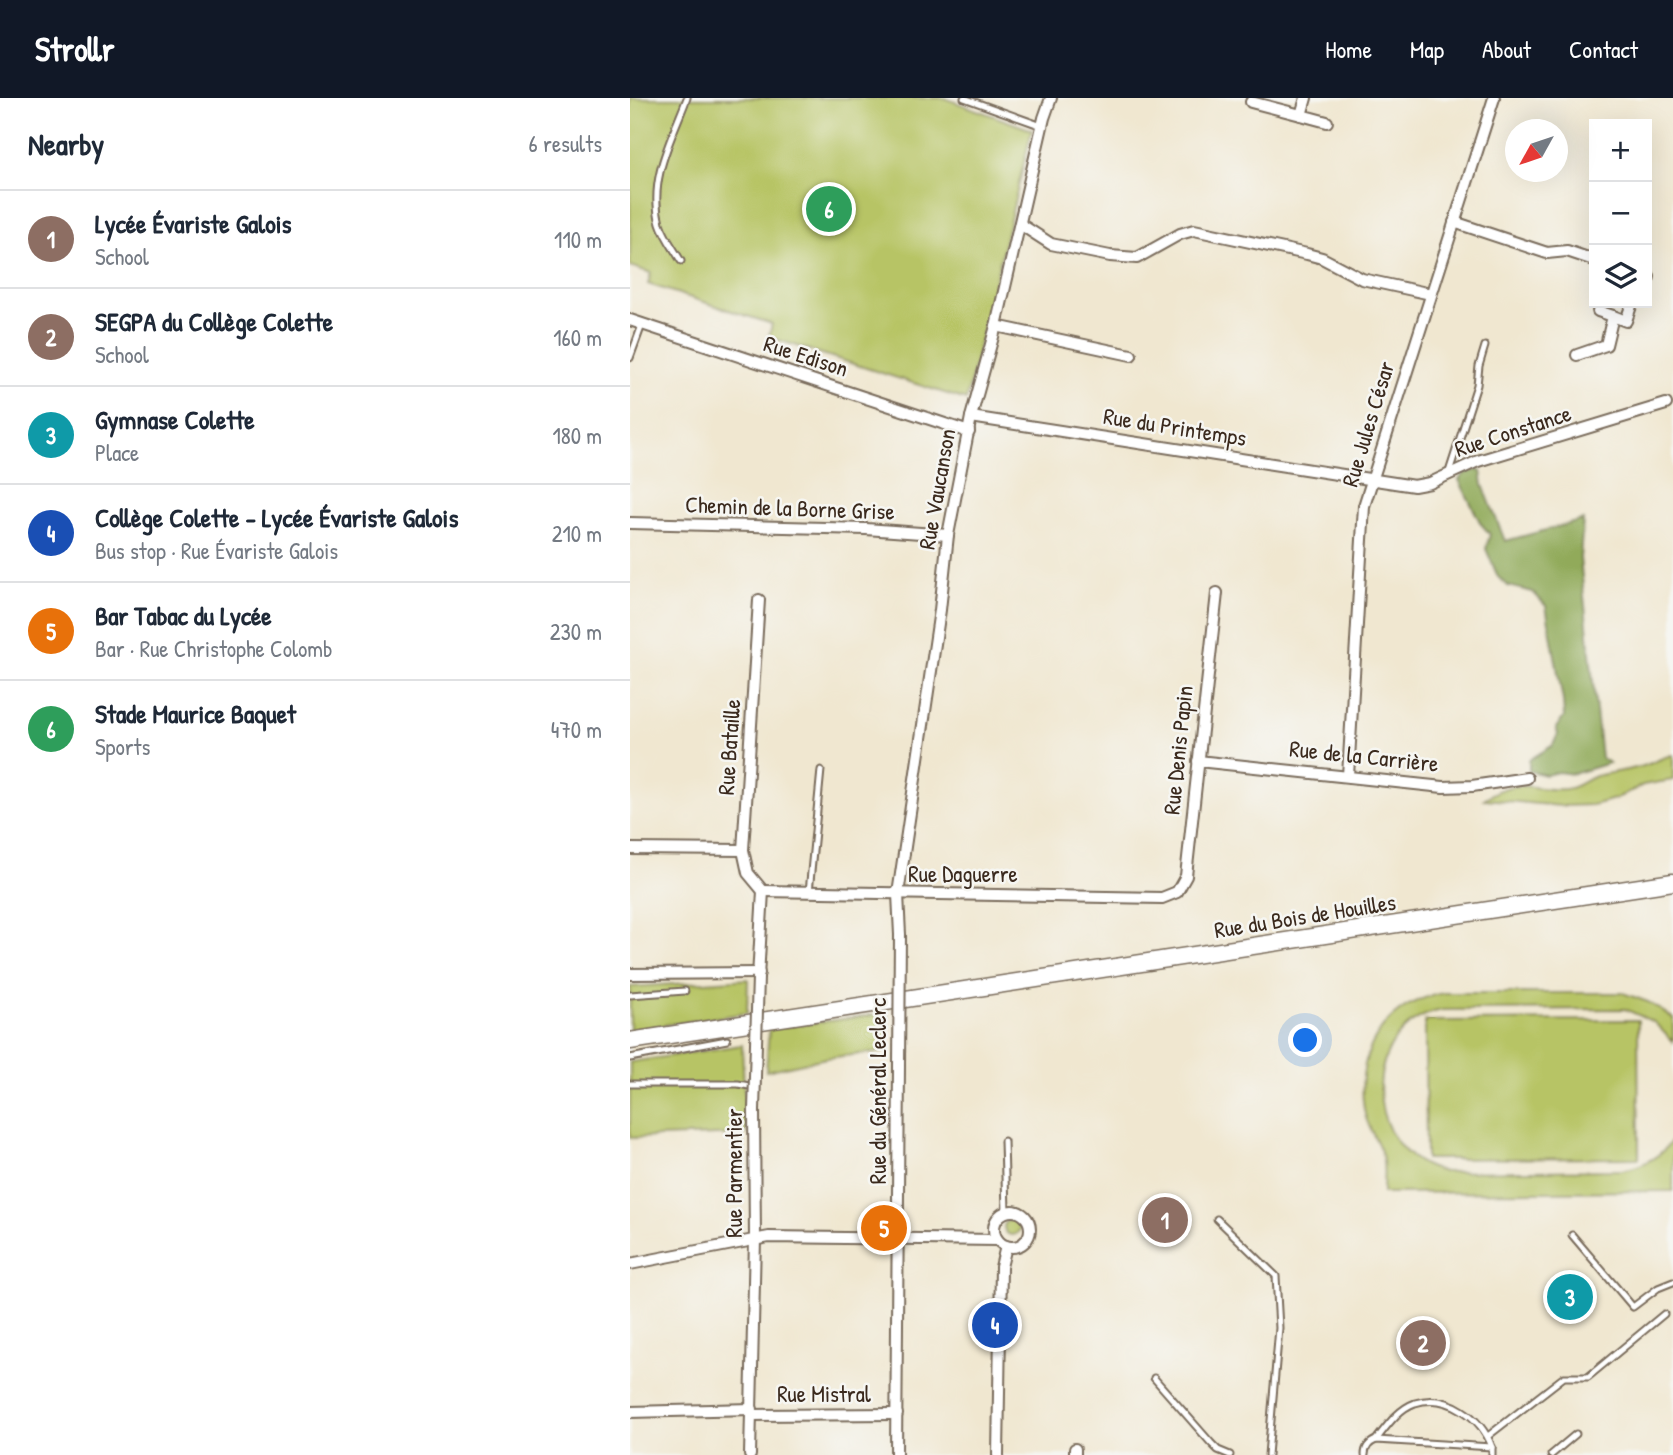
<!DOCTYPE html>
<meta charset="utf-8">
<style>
:root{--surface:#fff;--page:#f2f2f3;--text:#1f2937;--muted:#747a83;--line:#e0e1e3;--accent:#111827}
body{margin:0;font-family:"Patrick Hand",sans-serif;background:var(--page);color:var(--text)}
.controls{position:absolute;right:21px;top:21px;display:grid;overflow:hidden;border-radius:0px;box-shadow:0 7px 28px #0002}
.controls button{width:63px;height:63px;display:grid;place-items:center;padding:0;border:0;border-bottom:2px solid var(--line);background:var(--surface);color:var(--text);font:35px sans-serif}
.compass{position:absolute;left:875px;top:21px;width:63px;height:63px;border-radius:50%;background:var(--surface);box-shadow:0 7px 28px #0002;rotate:230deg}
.you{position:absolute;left:676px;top:943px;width:24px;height:24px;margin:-18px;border:5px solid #fff;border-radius:50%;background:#1a73e8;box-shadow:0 0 0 10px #1a73e833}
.badge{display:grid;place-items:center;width:46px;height:46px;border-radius:50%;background:var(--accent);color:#fff;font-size:23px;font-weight:700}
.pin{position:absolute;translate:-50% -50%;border:4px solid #fff;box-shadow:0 2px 7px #0006}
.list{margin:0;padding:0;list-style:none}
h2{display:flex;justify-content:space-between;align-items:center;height:91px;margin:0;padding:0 28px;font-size:30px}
h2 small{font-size:23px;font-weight:400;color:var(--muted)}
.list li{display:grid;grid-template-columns:46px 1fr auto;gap:21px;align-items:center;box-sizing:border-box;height:98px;padding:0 28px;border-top:2px solid var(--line)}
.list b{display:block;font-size:26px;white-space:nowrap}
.list p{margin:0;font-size:23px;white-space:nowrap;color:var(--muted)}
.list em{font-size:23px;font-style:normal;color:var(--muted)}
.icon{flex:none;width:38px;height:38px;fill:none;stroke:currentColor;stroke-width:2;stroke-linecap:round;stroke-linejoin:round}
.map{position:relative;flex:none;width:1043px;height:1357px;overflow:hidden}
header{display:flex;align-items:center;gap:42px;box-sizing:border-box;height:98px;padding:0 35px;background:var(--accent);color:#fff}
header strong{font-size:33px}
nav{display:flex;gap:38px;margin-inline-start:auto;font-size:24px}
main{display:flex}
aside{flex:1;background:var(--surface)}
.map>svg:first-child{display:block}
.green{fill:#b7c465;stroke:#797742;stroke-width:2}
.forest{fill:#91aa5a;stroke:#666a3c;stroke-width:2}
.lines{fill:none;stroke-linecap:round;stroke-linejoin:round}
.service-casing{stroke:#7a6c5c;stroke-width:9}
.minor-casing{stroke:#7a6c5c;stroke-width:14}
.secondary-casing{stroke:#7a6c5c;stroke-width:19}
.service{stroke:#fff;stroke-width:5}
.minor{stroke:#fff;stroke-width:10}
.secondary{stroke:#fff;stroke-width:16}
.minor-bridge-casing{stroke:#7a6c5c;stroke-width:14;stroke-linecap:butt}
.minor-bridge{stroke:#fff;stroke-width:10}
.labels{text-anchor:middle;stroke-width:5;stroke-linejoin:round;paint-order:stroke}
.street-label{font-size:23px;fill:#3b2a1e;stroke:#f6f6f2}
</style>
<header>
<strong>Strollr</strong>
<nav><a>Home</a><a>Map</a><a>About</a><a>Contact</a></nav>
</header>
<main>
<aside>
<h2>Nearby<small>6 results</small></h2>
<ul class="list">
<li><span class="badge" style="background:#8d6e63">1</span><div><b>Lycée Évariste Galois</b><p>School</p></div><em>110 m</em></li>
<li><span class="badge" style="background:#8d6e63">2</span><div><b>SEGPA du Collège Colette</b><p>School</p></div><em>160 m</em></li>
<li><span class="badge" style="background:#0f9aa8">3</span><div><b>Gymnase Colette</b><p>Place</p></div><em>180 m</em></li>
<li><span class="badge" style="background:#1a4fb4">4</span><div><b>Collège Colette - Lycée Évariste Galois</b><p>Bus stop · Rue Évariste Galois</p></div><em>210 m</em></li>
<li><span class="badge" style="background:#e8710a">5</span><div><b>Bar Tabac du Lycée</b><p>Bar · Rue Christophe Colomb</p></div><em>230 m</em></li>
<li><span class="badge" style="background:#2e9e5b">6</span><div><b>Stade Maurice Baquet</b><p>Sports</p></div><em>470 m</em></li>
</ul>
</aside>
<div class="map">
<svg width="1043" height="1357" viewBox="0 0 1043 1357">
<rect width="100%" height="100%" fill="#f6f6f2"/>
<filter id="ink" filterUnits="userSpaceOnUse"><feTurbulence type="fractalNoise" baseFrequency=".0143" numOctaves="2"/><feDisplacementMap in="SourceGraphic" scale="14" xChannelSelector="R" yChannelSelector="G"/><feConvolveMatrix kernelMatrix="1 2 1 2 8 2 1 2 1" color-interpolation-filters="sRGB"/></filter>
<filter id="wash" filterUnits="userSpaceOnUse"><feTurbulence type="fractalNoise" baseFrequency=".00686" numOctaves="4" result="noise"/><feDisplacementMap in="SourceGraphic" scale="28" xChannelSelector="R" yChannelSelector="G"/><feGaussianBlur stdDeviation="1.57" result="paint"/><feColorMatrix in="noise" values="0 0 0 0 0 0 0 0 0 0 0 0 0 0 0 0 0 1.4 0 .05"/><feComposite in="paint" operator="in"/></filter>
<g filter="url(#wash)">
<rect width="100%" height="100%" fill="#f0e7d0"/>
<g class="green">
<polygon points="0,0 314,0 402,32 336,302 139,239 142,226 18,186 21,175 0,168"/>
<path d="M 1043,657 L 1043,682 L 1013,687 L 985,701 L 962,707 L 931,708 L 854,701 C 888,677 901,694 936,691 C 946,690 955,682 965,678 C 981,674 997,673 1013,668 C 1023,665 1032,659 1043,657 Z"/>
<polygon points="118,881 117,915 0,932 0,889"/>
<path d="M 814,895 L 993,895 L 1018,904 L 1043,920 L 1043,944 L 1024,924 L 995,911 L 813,912 C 729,926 729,1056 815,1074 L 992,1072 C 1013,1068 1031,1059 1043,1041 L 1043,1093 L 753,1095 C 753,1084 755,1068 752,1057 C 748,1041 736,1029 734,1011 C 725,953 755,905 814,895 Z"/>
<polygon points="258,915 256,953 196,960 136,973 139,931"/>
<polygon points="1008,922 1009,1060 796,1061 795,923"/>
<polygon points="112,947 116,1036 0,1040 0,964"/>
<circle cx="382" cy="1129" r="8"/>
</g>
<polygon class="forest" points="846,372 851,373 853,387 875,443 953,422 950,460 971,660 979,665 943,676 928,674 916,677 899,673 899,662 923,647 928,636 926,630 934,619 933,603 916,508 903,494 878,488 868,479 856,451 860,436 851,426 829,382 834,376"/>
</g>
<g filter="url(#ink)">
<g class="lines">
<defs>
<g id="service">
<polyline points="334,0 412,28"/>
<path d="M 51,163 C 44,151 34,138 30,125 C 18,82 42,40 57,0"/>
<polyline points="0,260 12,227"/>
<polyline points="819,374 847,287 849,268 855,248"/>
<polyline points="179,794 191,672"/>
<polyline points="0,897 55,893"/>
<polyline points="0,960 97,942"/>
<polyline points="0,986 108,986 125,989"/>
<polyline points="374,1043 376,1114"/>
<polyline points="587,1121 646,1178 649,1230 638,1357"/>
<polyline points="942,1137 1003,1209 1028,1190 1043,1184"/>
<polyline points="524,1280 581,1345 588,1352 600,1357"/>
<polyline points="858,1338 934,1279 958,1279 1034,1216"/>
<path d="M 746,1342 C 757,1328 768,1311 785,1305 C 818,1295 851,1319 862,1349"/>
<path d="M 735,1357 C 735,1349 739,1345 746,1342 L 862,1349 L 862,1357"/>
<polyline points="921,1357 946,1336"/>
</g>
<g id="minor">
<polyline points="621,4 671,17 676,0"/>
<polyline points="671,17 697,24"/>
<polyline points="824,124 917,155 937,153 964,162"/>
<polyline points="390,126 421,146 480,158 507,160 550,136 564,132 677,156 692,160 732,181 801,196"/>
<polyline points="1017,178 1019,179"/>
<polyline points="983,218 996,223 1002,205"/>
<polyline points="0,222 339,334"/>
<polyline points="366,228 501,257"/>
<polyline points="947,257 976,247 983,218 968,213 971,205"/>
<polyline points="341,319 784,388 800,385 848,363 1036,306"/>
<polyline points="0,425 236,431 318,437"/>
<polyline points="129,502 113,752 118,775 133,793"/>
<polyline points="568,663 813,689 842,688 897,680"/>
<polyline points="718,678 734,408 864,0"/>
<polyline points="0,751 113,752"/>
<polyline points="133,793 532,800 547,794 556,778 587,495"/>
<polyline points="270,837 268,796 310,512 318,437 341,319 366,228 414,20 421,0"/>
<polyline points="0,876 129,875"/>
<polyline points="128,879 133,793"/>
<circle cx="382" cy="1131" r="18"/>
<polyline points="0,1166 139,1139 367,1142"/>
<polyline points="0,1314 122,1311"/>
<polyline points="122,1317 267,1316"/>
<polyline points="120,1357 125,1141 124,1012"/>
<polyline points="266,1357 269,968"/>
<polyline points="368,1357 371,1169 376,1148"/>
<polyline points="445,1357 445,1351"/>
</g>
<polyline id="secondary" points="0,943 1043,784"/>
</defs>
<use href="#service" class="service-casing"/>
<use href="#minor" class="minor-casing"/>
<use href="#secondary" class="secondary-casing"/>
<use href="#service" class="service"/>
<use href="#minor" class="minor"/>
<use href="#secondary" class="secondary"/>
<defs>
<g id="minor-bridge">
<polyline points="269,968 270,837"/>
<polyline points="124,1012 128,879"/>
</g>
</defs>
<use href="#minor-bridge" class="minor-bridge-casing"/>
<use href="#minor-bridge" class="minor-bridge"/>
</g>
</g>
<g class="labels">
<g class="street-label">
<text transform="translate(176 258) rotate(18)" y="8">Rue Edison</text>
<text transform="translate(738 326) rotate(-73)" y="8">Rue Jules César</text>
<text transform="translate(545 329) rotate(9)" y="8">Rue du Printemps</text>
<text transform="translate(883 333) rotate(-18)" y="8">Rue Constance</text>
<text transform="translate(307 391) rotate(-80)" y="8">Rue Vaucanson</text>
<text transform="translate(160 410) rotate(2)" y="8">Chemin de la Borne Grise</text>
<text transform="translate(99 649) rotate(-86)" y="8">Rue Bataille</text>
<text transform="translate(548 652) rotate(-84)" y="8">Rue Denis Papin</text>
<text transform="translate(734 658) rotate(6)" y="8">Rue de la Carrière</text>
<text x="333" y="784">Rue Daguerre</text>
<text transform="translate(675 818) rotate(-9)" y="8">Rue du Bois de Houilles</text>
<text transform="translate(248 993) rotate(-90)" y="8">Rue du Général Leclerc</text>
<text transform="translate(104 1075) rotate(-90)" y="8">Rue Parmentier</text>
<text x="194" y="1304">Rue Mistral</text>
</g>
</g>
</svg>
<div class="controls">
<button>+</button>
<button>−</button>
<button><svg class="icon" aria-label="layers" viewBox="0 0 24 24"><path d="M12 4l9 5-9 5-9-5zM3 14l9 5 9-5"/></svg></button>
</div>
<svg class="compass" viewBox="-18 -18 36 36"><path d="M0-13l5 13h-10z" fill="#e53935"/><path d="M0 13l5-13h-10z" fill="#747a83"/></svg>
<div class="you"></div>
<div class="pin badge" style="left:535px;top:1122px;background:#8d6e63">1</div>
<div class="pin badge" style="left:793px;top:1245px;background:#8d6e63">2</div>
<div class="pin badge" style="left:940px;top:1199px;background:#0f9aa8">3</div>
<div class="pin badge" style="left:365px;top:1227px;background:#1a4fb4">4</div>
<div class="pin badge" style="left:254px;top:1130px;background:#e8710a">5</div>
<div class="pin badge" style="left:199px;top:111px;background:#2e9e5b">6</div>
</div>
</main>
